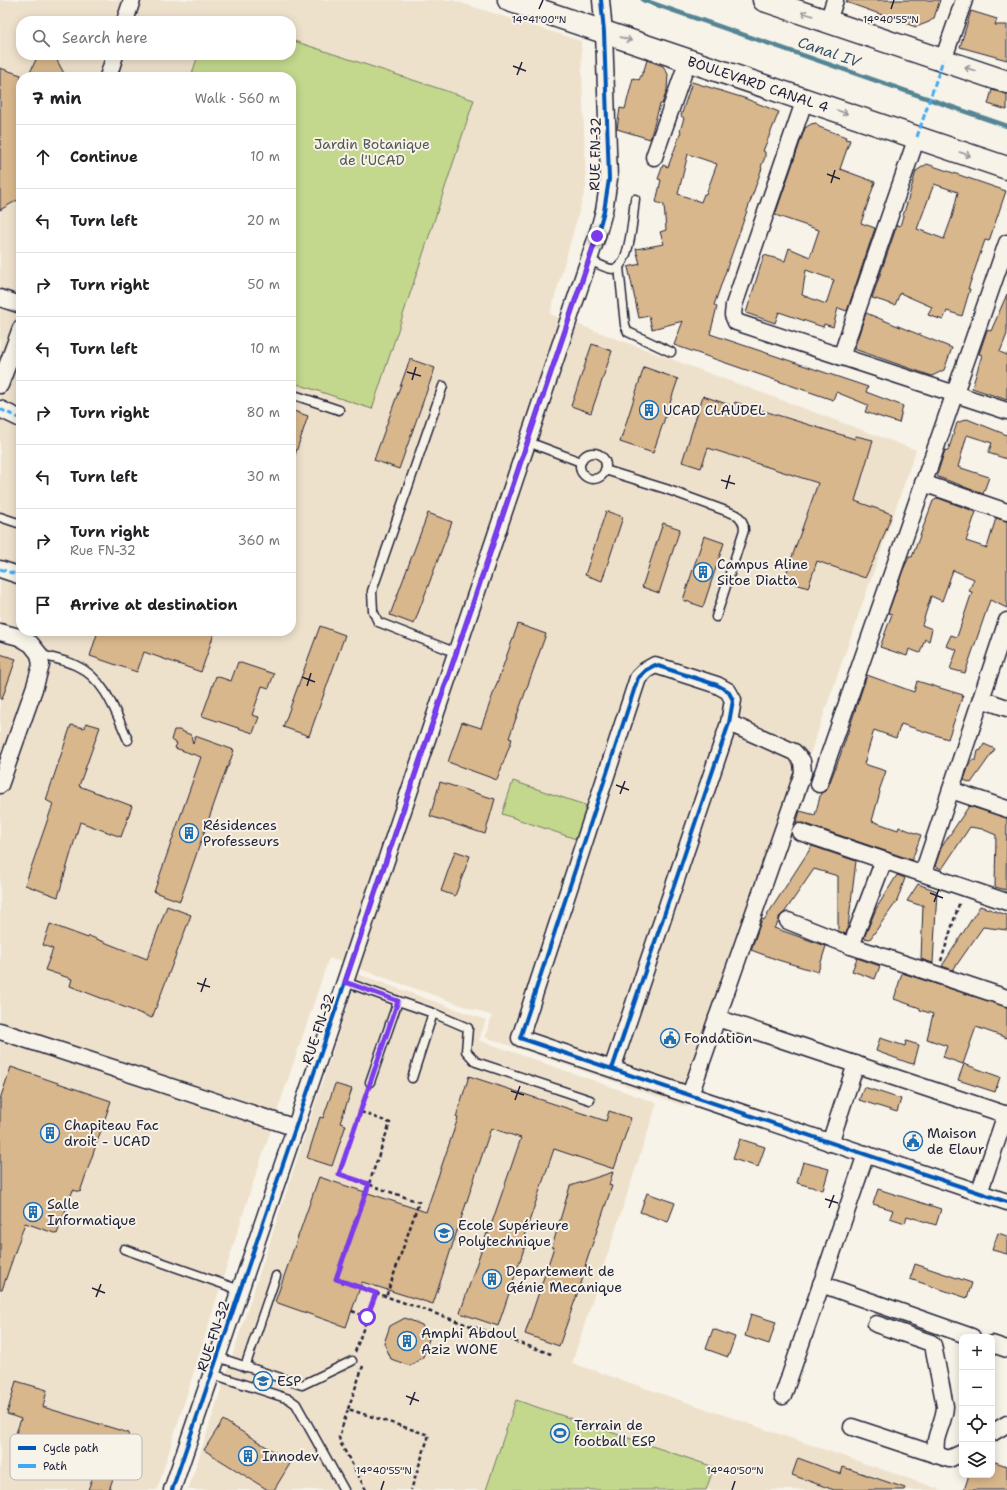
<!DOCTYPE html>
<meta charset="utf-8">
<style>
:root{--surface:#fff;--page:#f6f6f6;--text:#202124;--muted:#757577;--line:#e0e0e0}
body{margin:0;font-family:"Shantell Sans",sans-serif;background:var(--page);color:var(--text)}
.controls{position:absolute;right:12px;bottom:12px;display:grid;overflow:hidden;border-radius:8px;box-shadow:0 2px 10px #0003}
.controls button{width:36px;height:36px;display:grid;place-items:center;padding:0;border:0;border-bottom:1px solid var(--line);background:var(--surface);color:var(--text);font:20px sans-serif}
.stop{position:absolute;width:12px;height:12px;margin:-9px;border:3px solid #7c3aed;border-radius:50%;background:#fff}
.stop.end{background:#7c3aed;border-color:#fff;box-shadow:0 1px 4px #0008}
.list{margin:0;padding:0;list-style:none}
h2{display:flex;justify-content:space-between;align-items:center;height:52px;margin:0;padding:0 16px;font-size:17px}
h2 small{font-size:13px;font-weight:400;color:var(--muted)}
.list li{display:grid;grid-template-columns:26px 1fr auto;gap:12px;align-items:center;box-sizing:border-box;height:64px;padding:0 16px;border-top:1px solid var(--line)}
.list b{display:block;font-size:15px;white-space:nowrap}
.list p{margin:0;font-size:13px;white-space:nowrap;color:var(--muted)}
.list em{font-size:13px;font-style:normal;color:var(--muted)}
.icon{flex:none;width:22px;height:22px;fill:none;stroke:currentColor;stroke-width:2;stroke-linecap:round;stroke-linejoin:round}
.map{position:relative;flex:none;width:1007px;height:1490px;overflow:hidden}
.search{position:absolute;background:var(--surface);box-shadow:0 2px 10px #0003;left:16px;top:16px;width:280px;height:44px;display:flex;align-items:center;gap:10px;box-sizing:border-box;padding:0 14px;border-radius:16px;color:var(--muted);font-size:15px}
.panel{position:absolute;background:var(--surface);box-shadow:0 2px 10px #0003;left:16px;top:72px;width:280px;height:564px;border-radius:16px}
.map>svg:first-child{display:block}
.built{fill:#eee1cc;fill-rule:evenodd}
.green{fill:#c3d78d;stroke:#727c64}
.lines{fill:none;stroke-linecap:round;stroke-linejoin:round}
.stream{stroke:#548594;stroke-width:4.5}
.building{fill:#d9b78c;stroke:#22223b;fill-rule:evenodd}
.lane-casing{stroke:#22223b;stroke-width:11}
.street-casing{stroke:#22223b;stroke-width:19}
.secondary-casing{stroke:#22223b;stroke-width:25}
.path{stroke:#22223b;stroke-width:2.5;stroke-dasharray:4 3;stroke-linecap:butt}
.lane{stroke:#f7f3e8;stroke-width:8}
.street{stroke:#f7f3e8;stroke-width:16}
.secondary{stroke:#f7f3e8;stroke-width:22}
.quiet{stroke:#3fa9f5;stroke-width:3;stroke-dasharray:6 3;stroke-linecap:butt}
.cycleway-casing{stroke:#f7f3e8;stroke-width:6}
.cycleway{stroke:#0057b8;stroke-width:4}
.oneway{stroke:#97959a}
.route{stroke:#7c3aed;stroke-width:5}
.ticks{fill:none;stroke:#22223b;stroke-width:1.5}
.labels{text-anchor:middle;stroke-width:4;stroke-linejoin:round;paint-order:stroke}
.street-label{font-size:14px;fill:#22223b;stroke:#f7f3e8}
.park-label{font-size:14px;fill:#525854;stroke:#f7f3e8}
.poi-label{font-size:14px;fill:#22223b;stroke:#f7f3e8;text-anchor:start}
.water-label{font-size:15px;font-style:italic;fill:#3b5468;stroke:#f7f3e8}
.key{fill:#f7f3e8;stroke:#b7b4b4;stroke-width:1}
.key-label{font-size:11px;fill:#22223b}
.ticks-label{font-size:10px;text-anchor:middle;fill:#22223b;stroke:#f7f3e8;stroke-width:4;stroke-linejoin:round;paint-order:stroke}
</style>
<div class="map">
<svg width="1007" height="1490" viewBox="0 0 1007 1490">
<rect width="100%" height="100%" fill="#f7f3e8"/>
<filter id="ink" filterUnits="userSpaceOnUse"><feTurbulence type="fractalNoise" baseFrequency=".025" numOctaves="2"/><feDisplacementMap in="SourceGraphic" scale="8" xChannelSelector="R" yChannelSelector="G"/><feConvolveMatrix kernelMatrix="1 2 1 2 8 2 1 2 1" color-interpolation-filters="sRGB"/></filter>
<g filter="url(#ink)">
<g class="built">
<path d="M 0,0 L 452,0 L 581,41 L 586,187 L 550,314 L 916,450 L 687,1107 L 485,1037 L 492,1016 L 329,958 L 251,1189 L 157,1490 L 0,1490 ZM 21,21 L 291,21 L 291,55 L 21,55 ZM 21,77 L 291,77 L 291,631 L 21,631 Z"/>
<polygon points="358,974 486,1020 479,1040 657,1103 572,1363 942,1490 188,1490"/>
</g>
<g class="green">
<polygon points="291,40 474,100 372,409 291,382 291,77 191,77 198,55 291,55"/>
<polygon points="513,781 591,807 579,840 502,814"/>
<polygon points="516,1400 714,1467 706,1490 486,1490"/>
</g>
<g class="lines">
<polyline class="stream" points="643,0 1007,126"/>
</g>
<g class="building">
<polygon points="847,0 940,0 934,18 929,22 916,27 846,2"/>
<polygon points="971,11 997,19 995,25 1007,25 1007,60 960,47"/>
<polygon points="38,55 54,55 66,77 28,77"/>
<polygon points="647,60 663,66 668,74 667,90 662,104 660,104 650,139 617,129 620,108 625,109 633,78 639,80 644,70"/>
<polygon points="0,68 21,75 21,198 0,210"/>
<path d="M 692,82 L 744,98 L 779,112 L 763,151 L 765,152 L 765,157 L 761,167 L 762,168 L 714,305 L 717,307 L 710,334 L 868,387 L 866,392 L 903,406 L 899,423 L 865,412 L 868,405 L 836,392 L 833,400 L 674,345 L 683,321 L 652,329 L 649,316 L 639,318 L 628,267 L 640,264 L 636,249 L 664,244 L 660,232 L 666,230 L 664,205 L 656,202 L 661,180 L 658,179 L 663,165 L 668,167 L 681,132 L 680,131 L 684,118 L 681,116 ZM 688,154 L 717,164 L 706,194 L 704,194 L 701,202 L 678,194 Z"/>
<polygon points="992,90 1007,94 1007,110 988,104"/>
<path d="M 816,123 L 819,127 L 846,137 L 845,139 L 850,140 L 840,169 L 875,182 L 861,223 L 875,228 L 847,311 L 838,308 L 833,327 L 824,324 L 823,327 L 779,312 L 775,323 L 746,313 L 764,255 L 785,261 L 789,248 L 810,257 L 819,230 L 775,215 L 805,128 L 811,124 ZM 806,270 L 834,280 L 826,304 L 802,295 Z"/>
<path d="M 927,164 L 1006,191 L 989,241 L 985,240 L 968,289 L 970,289 L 962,316 L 947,311 L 943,320 L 928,315 L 932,307 L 900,293 L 895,305 L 872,298 L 897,225 L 900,226 L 909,196 L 916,171 ZM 934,184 L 958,192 L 952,217 L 944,239 L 917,229 Z"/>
<polygon points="1007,294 1007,334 1000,352 1007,355 1007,400 972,388 982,355 979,354 987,330 991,331"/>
<polygon points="866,313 952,348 944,370 932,376 854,349"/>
<polygon points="592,344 612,351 591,413 571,406"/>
<polygon points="410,359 435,368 399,469 374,460"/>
<polygon points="644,367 678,379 653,453 620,442"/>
<polygon points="703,396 733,406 735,402 855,439 856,436 873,440 855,501 892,514 878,551 865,578 817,561 808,588 784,580 818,483 708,448 701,468 682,462"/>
<polygon points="291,410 308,416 293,461 291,461"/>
<polygon points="967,419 1007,435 1007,459 988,453 992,443 967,435 958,467 989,477 983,494 962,486 963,486 938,477 937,475 945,450 948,451 957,423"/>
<polygon points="938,498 976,512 966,541 987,548 996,518 1007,521 1007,608 990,600 965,673 950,669 957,650 946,646 951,635 957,637 972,592 969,591 974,579 953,570 942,601 931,596 922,625 932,629 929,641 925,639 920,653 909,649 907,656 880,647 892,614 888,613 903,570 909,557 912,557 933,501"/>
<polygon points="606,511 623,517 602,581 585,575"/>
<polygon points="428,513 452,522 414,624 390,615"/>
<polygon points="663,523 680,529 659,593 642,587"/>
<polygon points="704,536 724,543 703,607 683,600"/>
<polygon points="518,624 546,634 509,738 512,739 497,780 448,762 462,722 481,728"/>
<polygon points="320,626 345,635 309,736 283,727"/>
<polygon points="98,631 215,631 201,672 144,652 137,672 90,656"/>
<polygon points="0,654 16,659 2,699 0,699"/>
<polygon points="238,662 274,674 269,688 262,686 252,715 259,717 253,733 202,716 216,676 231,681"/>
<polygon points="867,675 914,692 917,681 963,695 948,739 901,724 896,738 874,730 864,764 886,771 879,791 880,792 872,821 898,830 899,827 921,835 912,860 803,823 796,824 800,811 815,815 821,793 825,791 828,787 840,756"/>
<polygon points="86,723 100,727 79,786 132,806 121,837 80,822 58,897 25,885 53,804 46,800 71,725 84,728"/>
<polygon points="174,730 179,730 191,735 193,744 195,736 234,750 228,767 227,767 180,901 154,892 201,757 175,748 177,743 171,740"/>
<polygon points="984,744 995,749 971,783 964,780 969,765 972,760 976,760 978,751 981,750"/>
<polygon points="440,782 495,799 485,834 430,816"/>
<polygon points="969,806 1007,818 1006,890 995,887 996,835 982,829 970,827 942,869 935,866 941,848"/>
<polygon points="812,846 856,861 848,927 846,934 838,931 838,876 814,869 784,913 779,917 779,921 774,928 826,946 818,972 778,960 751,950 762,919 764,920"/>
<polygon points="455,851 470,856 455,896 441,891"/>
<polygon points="897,875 905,878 897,901 870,939 864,938 876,909"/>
<polygon points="918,884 937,891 933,963 921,959 923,905 919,905 907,901"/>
<polygon points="167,906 191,915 152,1018 70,986 72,979 45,970 53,949 43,945 50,924 88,938 89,936 147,959"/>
<polygon points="980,906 1007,915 1007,930 983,927 953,970 942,966"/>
<polygon points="857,958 880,966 875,979 852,971"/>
<polygon points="902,973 1007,1007 1007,1038 976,1027 963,1064 943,1057 947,1046 927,1039 933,1014 920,1010 920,1008 894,999"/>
<polygon points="880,1038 905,1046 906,1041 919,1045 914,1064 909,1063 876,1051"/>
<polygon points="964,1064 1000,1077 995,1092 958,1080"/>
<polygon points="11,1067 111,1101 80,1192 73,1190 57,1234 25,1223 2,1290 0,1290 0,1099"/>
<polygon points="469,1076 606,1121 609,1111 631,1118 614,1169 554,1149 521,1245 525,1246 498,1326 460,1313 487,1233 488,1234 521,1138 491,1128 433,1304 362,1282 346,1327 275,1302 319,1177 426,1212 458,1118 456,1117"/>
<polygon points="335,1084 352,1089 340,1123 346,1125 332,1166 307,1158 320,1117 323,1118"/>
<polygon points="864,1087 901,1099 897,1112 859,1100"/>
<polygon points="740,1139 765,1147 758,1167 733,1159"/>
<polygon points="803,1162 829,1169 823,1190 797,1183"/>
<polygon points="613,1172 609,1185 612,1186 585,1266 587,1266 559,1346 525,1334 554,1247 552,1247 570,1186"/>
<polygon points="878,1189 941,1209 936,1225 907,1216 905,1223 890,1218 893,1210 873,1204"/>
<polygon points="647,1193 675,1203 668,1222 640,1212"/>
<polygon points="998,1233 1007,1236 1007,1254 992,1250"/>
<polygon points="915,1264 972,1283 967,1298 910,1279"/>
<polygon points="751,1314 776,1322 769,1344 745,1336"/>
<polygon points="405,1318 422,1325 429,1339 423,1357 410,1366 391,1359 384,1343 390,1326"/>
<polygon points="713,1329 735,1337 728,1357 706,1349"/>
<polygon points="16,1381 47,1390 43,1407 129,1433 109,1490 88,1490 101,1454 51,1438 49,1443 16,1433 21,1419 7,1414"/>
<polygon points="223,1420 291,1462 274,1490 268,1490 204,1450"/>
<polygon points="798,1458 841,1474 843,1467 905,1488 904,1490 834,1490 792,1475"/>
<polygon points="992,1461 1007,1466 1007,1490 964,1490 969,1475 992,1475"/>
</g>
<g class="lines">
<defs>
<g id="lane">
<path d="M 590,260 C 596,263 606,269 613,269 C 631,268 633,212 635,199"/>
<polyline points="619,267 625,325 628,332 671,352"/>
<polyline points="443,386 372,591 373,611 378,622 457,653"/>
<polyline points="291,394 339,410"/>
<polyline points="528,442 581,462"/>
<circle cx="593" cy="466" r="13"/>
<path d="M 605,470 L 666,489 L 737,515 C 742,519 744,523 744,530 L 716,617"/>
<polyline points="0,517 21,524"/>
<path d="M 39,654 C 51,658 64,660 75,665 C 105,678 116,713 128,740"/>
<polyline points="345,982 398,1001 370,1082"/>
<polyline points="398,1001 433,1013 468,1028 466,1051 476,1062 590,1100"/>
<polyline points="412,1078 433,1013"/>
<polyline points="124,1249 240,1290"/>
<polyline points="217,1357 302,1385 352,1361"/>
<polyline points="245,1367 276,1276"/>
<polyline points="212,1374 289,1399 296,1404 344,1490"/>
</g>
<g id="street">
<polyline points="125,21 132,0"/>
<polyline points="828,21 835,0"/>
<polyline points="943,60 964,0"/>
<polyline points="108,77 115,55"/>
<polyline points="805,99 734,305 733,315 736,322 1007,411"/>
<polyline points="654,157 688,60"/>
<polyline points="0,298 21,305"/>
<polyline points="841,357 917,137"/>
<polyline points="0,385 21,328"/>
<polyline points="0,409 21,419"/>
<polyline points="923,483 1007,512"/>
<polyline points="0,569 21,576"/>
<polyline points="0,632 19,637 31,644 39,654 41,665 35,686 0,785"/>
<polyline points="981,699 1007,708"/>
<polyline points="819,784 1007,243"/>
<polyline points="951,790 1007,809"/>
<polyline points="800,832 1007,902"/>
<polyline points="923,873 1007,621"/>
<polyline points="788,921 851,946 1007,998"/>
<polyline points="851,946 884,860"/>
<polyline points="717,1018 1007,1115"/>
<polyline points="0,1031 296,1128"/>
<polyline points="612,1069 729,723 733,700 728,691 717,685 655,665 646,670 638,678 520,1038 1007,1202"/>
<polyline points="690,1095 803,773 802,761 794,752 729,723"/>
<polyline points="830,1143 856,1064"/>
<polyline points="979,1193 1006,1114"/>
<polyline points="821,1284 972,1337"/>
<path d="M 876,1324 L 931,1343 L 933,1345 L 945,1406 C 945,1423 931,1438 937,1455"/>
<polyline points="992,1344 1007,1349"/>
<polyline points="783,1396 866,1154"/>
<polyline points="852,1427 949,1459 962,1453"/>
<polyline points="992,1433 1007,1424"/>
<polyline points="172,1490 345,982 597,236 604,211 609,179 604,32 601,0"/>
</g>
<g id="secondary">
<path id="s1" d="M 509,0 L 1007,168"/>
<polyline points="764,0 1007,82"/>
</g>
</defs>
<use href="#lane" class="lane-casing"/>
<use href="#street" class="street-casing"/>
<use href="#secondary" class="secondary-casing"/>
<g class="path">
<polyline points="941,961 960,901"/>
<polyline points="367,1092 339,1174 419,1202 386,1297"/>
<polyline points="361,1112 390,1123 336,1279 554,1355"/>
<polyline points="352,1311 367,1317"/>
<polyline points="355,1352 376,1293"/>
<polyline points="348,1409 363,1366"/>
<polyline points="366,1490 340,1442 339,1437 348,1409 429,1435 411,1490"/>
</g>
<use href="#lane" class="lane"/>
<use href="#street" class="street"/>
<use href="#secondary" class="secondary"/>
<g class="quiet">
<polyline points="917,137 943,60"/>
<polyline points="0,409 21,419"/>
<polyline points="0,569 21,576"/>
</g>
<defs>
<g id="cycleway">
<polyline points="612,1069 729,723 733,700 728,691 717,685 655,665 646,670 638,678 520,1038 1007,1202"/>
<polyline points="172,1490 345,982 597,236 604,211 609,179 604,32 601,0"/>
</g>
</defs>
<use href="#cycleway" class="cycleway-casing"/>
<use href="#cycleway" class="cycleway"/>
</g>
<defs><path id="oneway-shaft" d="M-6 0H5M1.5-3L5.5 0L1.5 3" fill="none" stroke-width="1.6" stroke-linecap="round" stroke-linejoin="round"/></defs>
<g class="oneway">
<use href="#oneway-shaft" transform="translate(807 14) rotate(-162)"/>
<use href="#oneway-shaft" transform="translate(626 39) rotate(19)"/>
<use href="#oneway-shaft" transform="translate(970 69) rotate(-161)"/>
<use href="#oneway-shaft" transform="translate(842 112) rotate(19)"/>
<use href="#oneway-shaft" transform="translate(965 154) rotate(19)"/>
</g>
</g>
<g class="lines" filter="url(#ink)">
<polyline class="route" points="367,1317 376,1293 336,1279 369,1184 339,1174 398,1001 345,982 597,236"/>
</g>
<path class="ticks" d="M 539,9 L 543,0M 891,9 L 894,0M 513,66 L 526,71M 517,75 L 522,62M 827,174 L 840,179M 831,183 L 835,170M 407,372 L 421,376M 412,380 L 416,367M 721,480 L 735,484M 726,489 L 730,475M 302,677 L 315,682M 307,686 L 311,673M 616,785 L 629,790M 620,794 L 625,781M 930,893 L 943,898M 934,902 L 939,889M 197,983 L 210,987M 201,992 L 206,978M 511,1091 L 524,1095M 515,1100 L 520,1086M 825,1199 L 838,1203M 829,1208 L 834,1195M 92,1288 L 105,1293M 96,1297 L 101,1284M 406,1396 L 419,1401M 410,1405 L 415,1392M 381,1490 L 384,1481M 732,1490 L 735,1481"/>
<defs>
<symbol id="building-ring" viewBox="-11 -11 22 22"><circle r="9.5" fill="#f7f3e8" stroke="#1f6fb2" stroke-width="1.5"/><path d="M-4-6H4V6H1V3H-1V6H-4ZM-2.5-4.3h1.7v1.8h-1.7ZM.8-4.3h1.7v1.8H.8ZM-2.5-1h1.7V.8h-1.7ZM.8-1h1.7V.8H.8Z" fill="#1f6fb2"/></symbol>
<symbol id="civic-ring" viewBox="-11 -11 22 22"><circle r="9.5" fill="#f7f3e8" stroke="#1f6fb2" stroke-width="1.5"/><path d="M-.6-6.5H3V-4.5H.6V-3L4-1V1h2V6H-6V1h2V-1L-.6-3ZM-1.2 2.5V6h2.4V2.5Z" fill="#1f6fb2"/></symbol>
<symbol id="university-ring" viewBox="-11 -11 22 22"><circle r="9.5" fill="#f7f3e8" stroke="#1f6fb2" stroke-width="1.5"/><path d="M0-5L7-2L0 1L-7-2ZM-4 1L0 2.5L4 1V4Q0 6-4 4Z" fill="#1f6fb2"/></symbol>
<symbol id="stadium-ring" viewBox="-11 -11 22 22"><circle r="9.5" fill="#f7f3e8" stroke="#1f6fb2" stroke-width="1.5"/><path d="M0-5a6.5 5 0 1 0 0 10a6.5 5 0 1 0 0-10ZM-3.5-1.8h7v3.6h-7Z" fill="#1f6fb2"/></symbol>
</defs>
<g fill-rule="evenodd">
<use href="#building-ring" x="638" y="399" width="22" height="22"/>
<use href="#building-ring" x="692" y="561" width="22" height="22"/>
<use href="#building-ring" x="178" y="822" width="22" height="22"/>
<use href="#civic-ring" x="659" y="1027" width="22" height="22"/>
<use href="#building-ring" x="39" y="1122" width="22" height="22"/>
<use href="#civic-ring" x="902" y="1130" width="22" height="22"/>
<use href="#building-ring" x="22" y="1201" width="22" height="22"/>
<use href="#university-ring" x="433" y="1222" width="22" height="22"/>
<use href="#building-ring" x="481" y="1268" width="22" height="22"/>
<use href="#building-ring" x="396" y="1330" width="22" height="22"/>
<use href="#university-ring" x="252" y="1370" width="22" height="22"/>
<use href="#stadium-ring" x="549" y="1422" width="22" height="22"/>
<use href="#building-ring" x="237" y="1445" width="22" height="22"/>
</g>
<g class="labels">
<g class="street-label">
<text dy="5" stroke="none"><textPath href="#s1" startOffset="263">BOULEVARD CANAL 4</textPath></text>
<text transform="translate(595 154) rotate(-89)" y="5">RUE FN-32</text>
<text transform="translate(318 1029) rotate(-71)" y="5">RUE FN-32</text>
<text transform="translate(213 1336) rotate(-71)" y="5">RUE FN-32</text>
</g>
<g class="park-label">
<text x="372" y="149">Jardin Botanique<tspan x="372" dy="16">de l'UCAD</tspan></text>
</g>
<g class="poi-label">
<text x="663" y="415">UCAD CLAUDEL</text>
<text x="717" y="569">Campus Aline<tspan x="717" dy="16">Sitoe Diatta</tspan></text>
<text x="203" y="830">Résidences<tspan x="203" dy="16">Professeurs</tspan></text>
<text x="684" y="1043">Fondation</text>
<text x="64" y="1130">Chapiteau Fac<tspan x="64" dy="16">droit - UCAD</tspan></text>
<text x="927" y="1138">Maison<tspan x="927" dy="16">de Elaur</tspan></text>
<text x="47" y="1209">Salle<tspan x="47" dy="16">Informatique</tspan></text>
<text x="458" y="1230">Ecole Supérieure<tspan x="458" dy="16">Polytechnique</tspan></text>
<text x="506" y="1276">Departement de<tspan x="506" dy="16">Génie Mecanique</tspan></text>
<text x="421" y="1338">Amphi Abdoul<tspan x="421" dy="16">Aziz WONE</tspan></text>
<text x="277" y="1386">ESP</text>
<text x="574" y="1430">Terrain de<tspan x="574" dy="16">football ESP</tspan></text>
<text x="262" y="1461">Innodev</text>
</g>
<g class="water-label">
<text transform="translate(829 52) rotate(19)" y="5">Canal IV</text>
</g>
</g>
<rect x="10" y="1434" width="132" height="46" rx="6" class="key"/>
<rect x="18" y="1446" width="18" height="4" fill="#0057b8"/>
<rect x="18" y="1464" width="18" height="4" fill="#3fa9f5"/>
<g class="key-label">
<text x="43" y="1452">Cycle path</text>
<text x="43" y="1470">Path</text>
</g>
<g class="ticks-label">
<text x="539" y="23">14°41'00"N</text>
<text x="891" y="23">14°40'55"N</text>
<text x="384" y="1474">14°40'55"N</text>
<text x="735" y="1474">14°40'50"N</text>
</g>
</svg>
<div class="controls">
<button>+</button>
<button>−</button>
<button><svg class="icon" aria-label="locate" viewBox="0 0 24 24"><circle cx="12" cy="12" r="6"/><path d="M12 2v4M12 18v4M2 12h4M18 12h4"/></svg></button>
<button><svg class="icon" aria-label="layers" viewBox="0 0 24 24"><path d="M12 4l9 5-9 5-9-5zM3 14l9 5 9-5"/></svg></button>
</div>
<div class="stop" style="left:367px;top:1317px"></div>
<div class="stop end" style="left:597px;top:236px"></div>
<div class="search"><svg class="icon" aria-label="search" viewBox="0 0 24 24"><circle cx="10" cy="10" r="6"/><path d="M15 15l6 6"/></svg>Search here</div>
<section class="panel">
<h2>7 min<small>Walk · 560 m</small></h2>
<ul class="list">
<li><svg class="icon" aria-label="ahead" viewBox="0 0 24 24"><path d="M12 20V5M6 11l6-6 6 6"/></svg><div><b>Continue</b></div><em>10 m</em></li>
<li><svg class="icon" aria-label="left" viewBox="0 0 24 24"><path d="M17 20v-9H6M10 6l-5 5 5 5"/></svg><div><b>Turn left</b></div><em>20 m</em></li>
<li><svg class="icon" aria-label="right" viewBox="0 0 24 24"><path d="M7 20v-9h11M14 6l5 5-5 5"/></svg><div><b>Turn right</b></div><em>50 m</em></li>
<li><svg class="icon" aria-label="left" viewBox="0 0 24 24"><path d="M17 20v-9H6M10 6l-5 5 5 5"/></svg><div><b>Turn left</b></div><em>10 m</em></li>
<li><svg class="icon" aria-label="right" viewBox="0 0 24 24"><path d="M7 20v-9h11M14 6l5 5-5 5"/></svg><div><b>Turn right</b></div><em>80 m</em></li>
<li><svg class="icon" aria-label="left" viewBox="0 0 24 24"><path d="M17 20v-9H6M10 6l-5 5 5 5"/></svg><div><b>Turn left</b></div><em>30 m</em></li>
<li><svg class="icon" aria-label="right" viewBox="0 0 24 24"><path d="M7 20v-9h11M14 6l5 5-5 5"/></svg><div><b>Turn right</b><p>Rue FN-32</p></div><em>360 m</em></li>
<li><svg class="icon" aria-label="arrive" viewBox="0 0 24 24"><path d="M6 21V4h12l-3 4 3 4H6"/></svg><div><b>Arrive at destination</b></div></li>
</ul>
</section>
</div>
